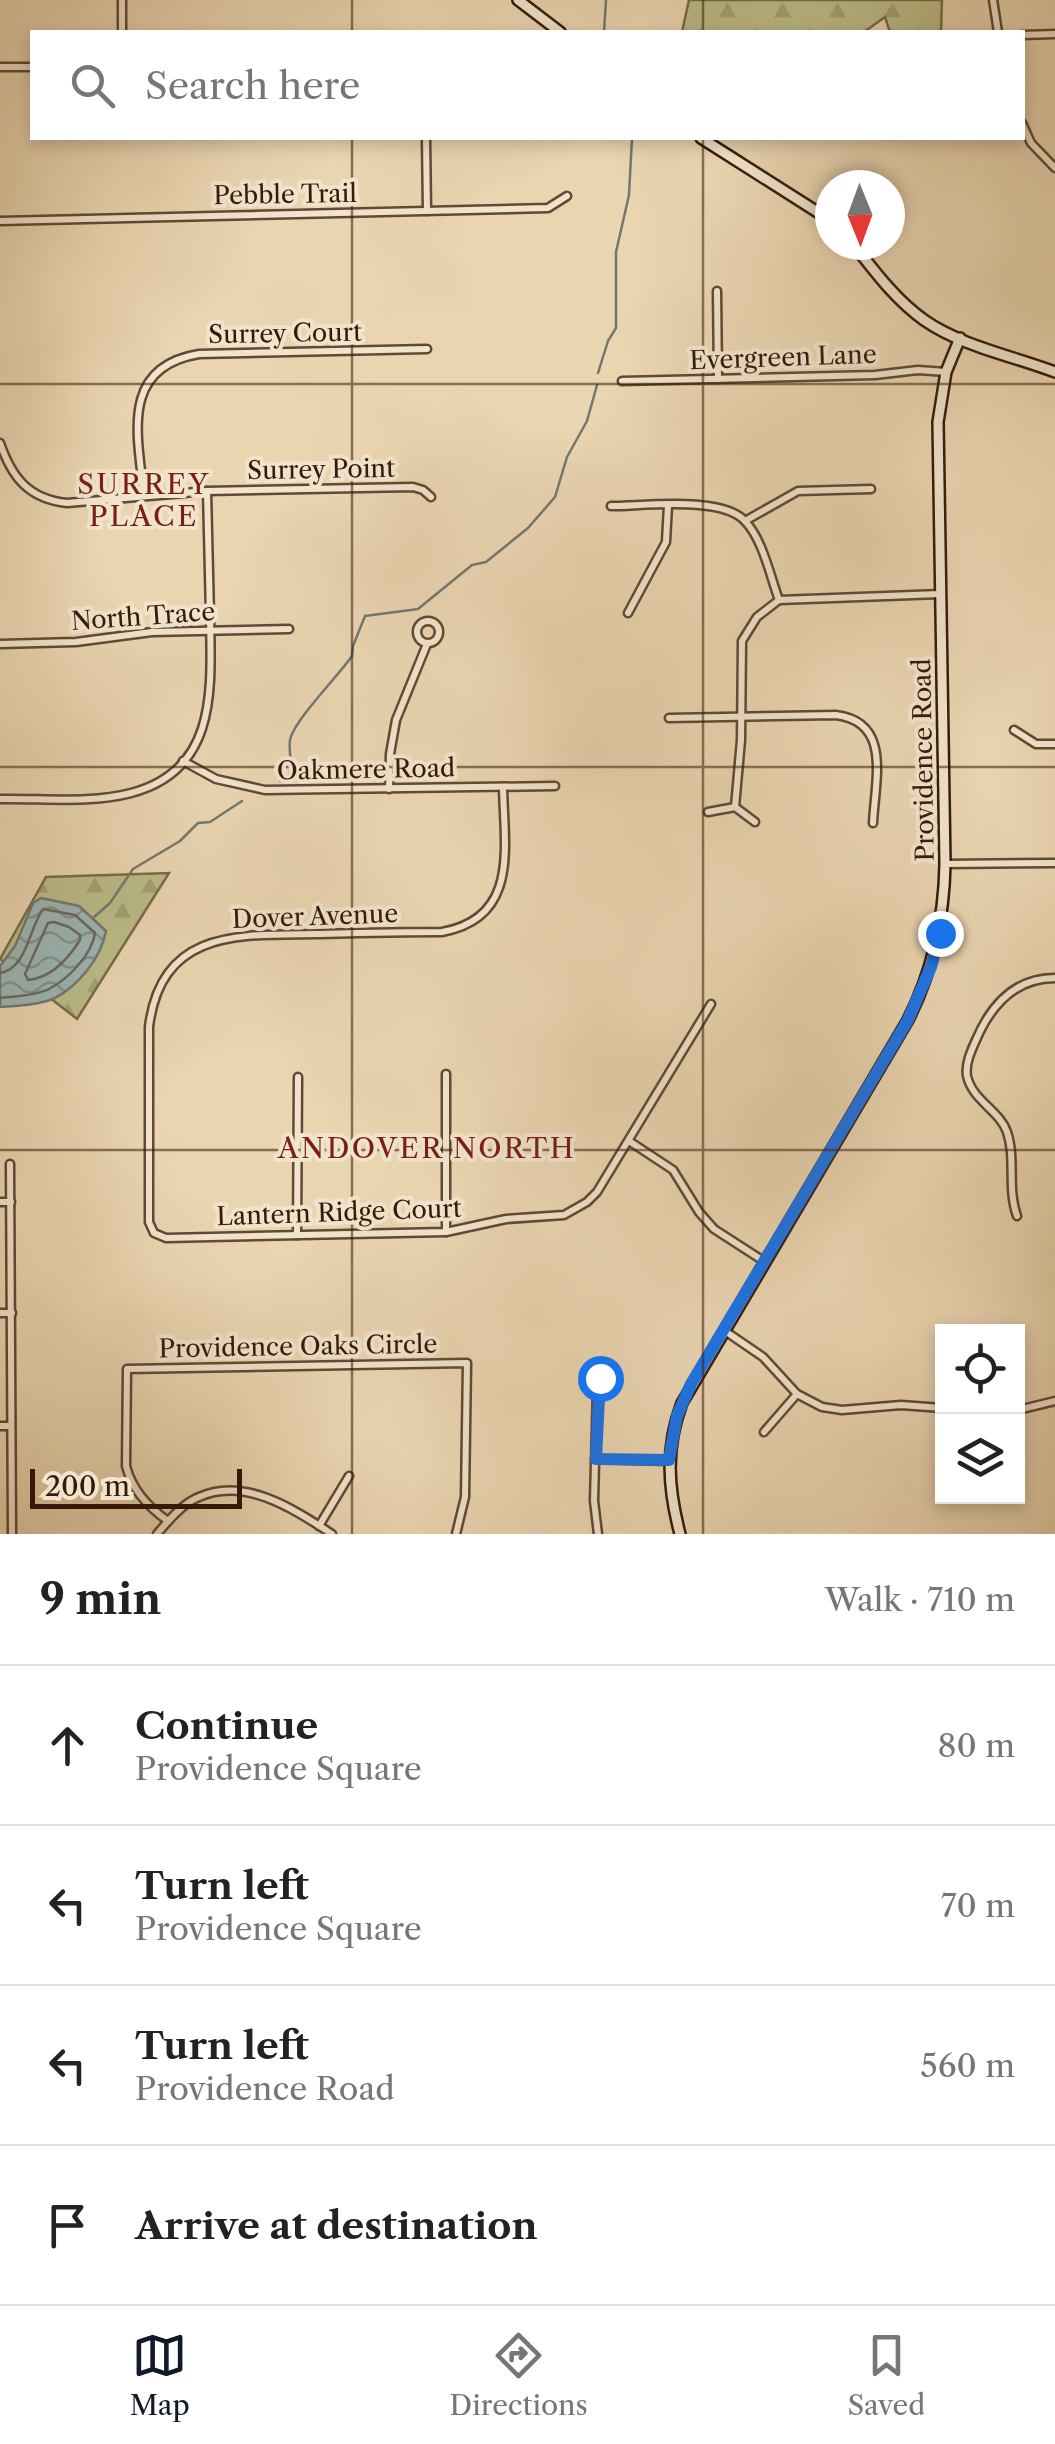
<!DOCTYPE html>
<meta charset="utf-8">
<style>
:root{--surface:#fff;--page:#f6f6f6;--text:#222;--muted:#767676;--line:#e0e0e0;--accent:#111827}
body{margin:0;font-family:"Libre Caslon Text",serif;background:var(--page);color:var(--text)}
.controls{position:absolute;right:30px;bottom:30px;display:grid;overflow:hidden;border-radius:0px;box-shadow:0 5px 15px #0003}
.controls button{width:90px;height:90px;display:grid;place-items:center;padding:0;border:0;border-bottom:2px solid var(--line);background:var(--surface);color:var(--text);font:50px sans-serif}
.compass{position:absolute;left:815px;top:170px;width:90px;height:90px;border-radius:50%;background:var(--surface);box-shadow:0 5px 15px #0003;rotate:179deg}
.scale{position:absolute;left:30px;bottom:25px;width:212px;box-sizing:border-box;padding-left:10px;border:5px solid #351a0a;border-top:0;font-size:28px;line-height:35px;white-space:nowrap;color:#351a0a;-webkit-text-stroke:8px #f1e4cc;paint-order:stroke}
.stop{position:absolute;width:30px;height:30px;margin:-22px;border:8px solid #1a73e8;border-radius:50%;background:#fff}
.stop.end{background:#1a73e8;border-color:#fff;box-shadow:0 2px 10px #0008}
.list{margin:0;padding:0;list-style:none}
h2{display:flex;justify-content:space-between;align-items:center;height:130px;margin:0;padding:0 40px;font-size:42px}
h2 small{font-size:32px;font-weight:400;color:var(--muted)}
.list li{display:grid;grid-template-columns:65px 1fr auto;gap:30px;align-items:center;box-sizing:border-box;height:160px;padding:0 40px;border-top:2px solid var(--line)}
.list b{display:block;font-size:38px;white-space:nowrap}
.list p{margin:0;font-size:32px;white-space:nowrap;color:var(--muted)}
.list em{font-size:32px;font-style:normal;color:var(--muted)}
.icon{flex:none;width:55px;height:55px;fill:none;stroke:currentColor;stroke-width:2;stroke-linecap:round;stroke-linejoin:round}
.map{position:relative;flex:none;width:1055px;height:1534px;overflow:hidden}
.search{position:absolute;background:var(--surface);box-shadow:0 5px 15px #0003;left:30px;right:30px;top:30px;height:110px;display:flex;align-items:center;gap:25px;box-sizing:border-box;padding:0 35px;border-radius:0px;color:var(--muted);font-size:38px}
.sheet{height:770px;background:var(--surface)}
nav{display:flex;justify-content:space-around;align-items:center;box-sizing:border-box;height:140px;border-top:2px solid var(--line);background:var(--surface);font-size:28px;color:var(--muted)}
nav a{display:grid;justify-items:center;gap:5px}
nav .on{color:var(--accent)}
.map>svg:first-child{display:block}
.forest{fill:url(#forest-firs);stroke:#786b49;stroke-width:2.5}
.water{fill:url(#water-waves);stroke:#727871;stroke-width:2.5}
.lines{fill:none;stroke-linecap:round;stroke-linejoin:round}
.shore{stroke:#686860;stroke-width:2.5}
.stream{stroke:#727871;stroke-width:2.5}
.street-casing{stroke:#624934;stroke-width:11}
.secondary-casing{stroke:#351a0a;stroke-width:14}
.street{stroke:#f1e4cc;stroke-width:6}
.secondary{stroke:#f1e4cc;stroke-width:9}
.route{stroke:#1a73e8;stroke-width:12}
.grid{fill:none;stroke:#351a0a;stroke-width:2.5;stroke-opacity:0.55}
.labels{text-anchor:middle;stroke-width:8;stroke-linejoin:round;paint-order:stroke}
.street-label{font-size:25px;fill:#351a0a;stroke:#f1e4cc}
.neighbourhood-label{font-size:28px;letter-spacing:2.5px;fill:#7a1f14;stroke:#f1e4cc}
</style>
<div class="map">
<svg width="1055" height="1534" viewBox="0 0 1055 1534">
<defs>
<pattern id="forest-firs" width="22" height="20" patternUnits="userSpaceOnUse" patternTransform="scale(2.5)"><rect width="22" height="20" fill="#bbbc88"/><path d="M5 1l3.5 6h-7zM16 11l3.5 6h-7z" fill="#a1a174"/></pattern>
<pattern id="water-waves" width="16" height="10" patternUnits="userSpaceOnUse" patternTransform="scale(2.5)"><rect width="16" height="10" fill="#9bb6b5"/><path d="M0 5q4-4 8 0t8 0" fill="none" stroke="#7f9391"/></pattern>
</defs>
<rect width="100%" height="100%" fill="#ead5b1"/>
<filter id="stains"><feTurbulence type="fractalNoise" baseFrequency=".002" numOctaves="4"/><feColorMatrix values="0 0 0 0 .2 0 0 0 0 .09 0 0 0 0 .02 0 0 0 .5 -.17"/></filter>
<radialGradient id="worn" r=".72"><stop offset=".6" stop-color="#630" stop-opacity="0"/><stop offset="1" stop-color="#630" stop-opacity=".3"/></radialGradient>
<g class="forest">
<polygon points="689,0 942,0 941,32 890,32 885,17 864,32 682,32"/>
<polygon points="169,873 77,1019 0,959 46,877"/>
</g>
<path class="water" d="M 41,898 L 79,906 L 106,931 C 101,958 79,985 55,998 C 40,1005 16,1006 0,1007 L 0,966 L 15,946 L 33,903 Z"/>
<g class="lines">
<g class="shore">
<path d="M 54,922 L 69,927 L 80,935 L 80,940 C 68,959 51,978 28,980 L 25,974 L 48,923 Z"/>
<path d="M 0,973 C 27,969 29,928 43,909 L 75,915 L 95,933 C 92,955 68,979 49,989 C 35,996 15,996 0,998"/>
</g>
<g class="stream">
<polyline points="604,32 606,0"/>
<polyline points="598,373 608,341 616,328 616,252 629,195 632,138"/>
<path d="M 280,781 L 288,779 C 294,764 288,753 290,740 C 294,720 340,674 352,656 L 353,646 L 365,616 L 418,609 L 472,565 L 486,562 L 528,528 L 555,497 L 567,457 L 587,421 L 597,385"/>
<polyline points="94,917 110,903 133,869 180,841 198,823 210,822 242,801"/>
</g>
<defs>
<g id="street">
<polyline points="122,0 122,32"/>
<polyline points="993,0 998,32"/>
<polyline points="1022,35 1055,34"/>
<polyline points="0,67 32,67"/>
<polyline points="1022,123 1031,143 1055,168"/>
<polyline points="426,138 427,211"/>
<polyline points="0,221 548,208 567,196"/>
<polyline points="717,291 718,379"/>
<polyline points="622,381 875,375 918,370 946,372"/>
<path d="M 0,443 C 12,478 29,499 67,503 L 207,491 L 413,487 L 423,490 L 431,497"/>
<path d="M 144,496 C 138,437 119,367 199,354 L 427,349"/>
<path d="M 611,506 C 644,506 720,496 744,520 C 763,539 770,576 779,600"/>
<polyline points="745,521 798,491 871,489"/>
<polyline points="628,613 666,542 668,505"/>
<circle cx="428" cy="632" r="11"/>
<polyline points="0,644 76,642 152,632 289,629"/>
<path d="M 669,718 L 836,715 C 892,722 875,780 873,823"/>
<polyline points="1014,730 1036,744 1055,744"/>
<polyline points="183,761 216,779 265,790 555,786"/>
<path d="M 503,787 C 504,846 520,918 442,932 C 400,932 359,933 317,934 C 241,935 161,928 149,1027 L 149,1222 L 154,1233 L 166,1238 L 446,1232 L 506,1219 L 564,1215 L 587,1202 L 597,1192 L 711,1004"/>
<polyline points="389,789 390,754 396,720 427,644"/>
<path d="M 0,799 C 42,798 90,804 131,793 C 219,770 211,687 210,615 C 209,574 208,533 207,491"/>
<polyline points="735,807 741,740 742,641 757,617 779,600 940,594"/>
<polyline points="708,812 735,807 755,822"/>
<polyline points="945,864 1055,863"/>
<polyline points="629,1141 673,1170 699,1212 714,1229 765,1262"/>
<polyline points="10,1164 12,1534"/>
<polyline points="0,1202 11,1202"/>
<path d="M 1017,1216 C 1007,1188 1016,1158 1007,1132 C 1000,1111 972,1100 967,1076 C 965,1064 971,1051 976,1040 C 991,1005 1015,978 1055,978"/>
<polyline points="446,1232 446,1074"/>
<polyline points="297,1235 298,1077"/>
<polyline points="0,1313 12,1313"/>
<polyline points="725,1331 763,1357 797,1394 822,1407 842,1410 901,1405 942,1408"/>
<polyline points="1018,1410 1055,1401"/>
<polyline points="0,1426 10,1426"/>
<polyline points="764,1432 797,1394"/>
<polyline points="595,1459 669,1461"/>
<path d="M 168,1521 C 148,1507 132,1490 126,1466 L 127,1369 L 467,1363 L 465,1497 L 456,1534"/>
<polyline points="319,1526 349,1476"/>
<path d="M 157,1534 C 168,1521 183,1503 199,1497 C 245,1476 295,1510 332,1534"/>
<polyline points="598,1534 594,1501 597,1387 605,1370"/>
</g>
<g id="secondary">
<polyline points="518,0 560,32"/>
<polyline points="701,138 830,220"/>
<path d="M 854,245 C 875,272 896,300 924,320 C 961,346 1013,356 1055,372"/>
<path d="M 680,1534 C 668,1488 665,1448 682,1403 L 908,1020 C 933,970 944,920 945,864 L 938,422 L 946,372 L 960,338"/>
</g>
</defs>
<use href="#street" class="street-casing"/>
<use href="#secondary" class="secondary-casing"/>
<use href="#street" class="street"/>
<use href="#secondary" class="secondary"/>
</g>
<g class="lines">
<polyline class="route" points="600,1378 596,1459 669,1460 677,1416 691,1384 908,1020 931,967 940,933"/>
</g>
<path class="grid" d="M 352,0 L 352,32M 703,0 L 703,32M 352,138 L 352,1534M 703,138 L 703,1534M 0,384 L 1055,384M 0,767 L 1055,767M 0,1150 L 1055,1150"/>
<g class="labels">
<g class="street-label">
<text transform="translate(285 194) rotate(-1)" y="9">Pebble Trail</text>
<text transform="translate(285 333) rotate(-1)" y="9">Surrey Court</text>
<text transform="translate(783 357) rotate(-2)" y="9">Evergreen Lane</text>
<text transform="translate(321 469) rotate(-1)" y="9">Surrey Point</text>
<text transform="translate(143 616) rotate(-4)" y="9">North Trace</text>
<text transform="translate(923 760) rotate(-91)" y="9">Providence Road</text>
<text transform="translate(366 769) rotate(-1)" y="9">Oakmere Road</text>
<text transform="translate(315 916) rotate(-2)" y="9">Dover Avenue</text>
<text transform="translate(339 1212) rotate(-2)" y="9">Lantern Ridge Court</text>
<text transform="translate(298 1346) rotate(-1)" y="9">Providence Oaks Circle</text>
</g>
<g class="neighbourhood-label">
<text x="144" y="494">SURREY<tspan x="144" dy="32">PLACE</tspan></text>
<text x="427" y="1158">ANDOVER NORTH</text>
</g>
</g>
<rect width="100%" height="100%" filter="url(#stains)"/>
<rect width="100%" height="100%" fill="url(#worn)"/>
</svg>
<div class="controls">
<button><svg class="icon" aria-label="locate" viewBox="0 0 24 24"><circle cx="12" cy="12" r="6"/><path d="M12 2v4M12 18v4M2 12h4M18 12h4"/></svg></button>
<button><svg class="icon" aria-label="layers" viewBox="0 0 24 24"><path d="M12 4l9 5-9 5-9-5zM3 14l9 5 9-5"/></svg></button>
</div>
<svg class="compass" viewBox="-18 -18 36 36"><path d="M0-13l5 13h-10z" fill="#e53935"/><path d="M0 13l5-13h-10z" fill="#767676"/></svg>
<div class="scale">200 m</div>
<div class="stop" style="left:600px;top:1378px"></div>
<div class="stop end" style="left:940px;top:933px"></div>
<div class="search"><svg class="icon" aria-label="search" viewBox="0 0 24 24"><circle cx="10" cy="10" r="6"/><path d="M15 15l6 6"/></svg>Search here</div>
</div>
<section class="sheet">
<h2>9 min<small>Walk · 710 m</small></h2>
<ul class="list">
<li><svg class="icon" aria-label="ahead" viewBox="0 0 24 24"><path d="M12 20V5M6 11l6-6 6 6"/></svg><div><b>Continue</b><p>Providence Square</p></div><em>80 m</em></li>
<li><svg class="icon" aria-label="left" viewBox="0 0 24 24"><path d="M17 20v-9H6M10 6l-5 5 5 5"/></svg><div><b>Turn left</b><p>Providence Square</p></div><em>70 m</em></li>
<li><svg class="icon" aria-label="left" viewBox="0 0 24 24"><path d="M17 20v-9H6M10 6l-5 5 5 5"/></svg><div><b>Turn left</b><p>Providence Road</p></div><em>560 m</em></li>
<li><svg class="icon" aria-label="arrive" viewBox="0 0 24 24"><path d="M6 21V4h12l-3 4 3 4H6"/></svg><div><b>Arrive at destination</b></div></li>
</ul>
</section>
<nav>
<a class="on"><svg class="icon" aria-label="map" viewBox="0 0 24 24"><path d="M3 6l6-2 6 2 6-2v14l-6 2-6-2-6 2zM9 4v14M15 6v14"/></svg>Map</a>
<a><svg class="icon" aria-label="directions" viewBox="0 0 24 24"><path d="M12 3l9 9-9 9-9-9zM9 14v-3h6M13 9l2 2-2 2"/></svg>Directions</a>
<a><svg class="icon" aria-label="saved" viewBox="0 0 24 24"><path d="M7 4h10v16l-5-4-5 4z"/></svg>Saved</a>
</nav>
